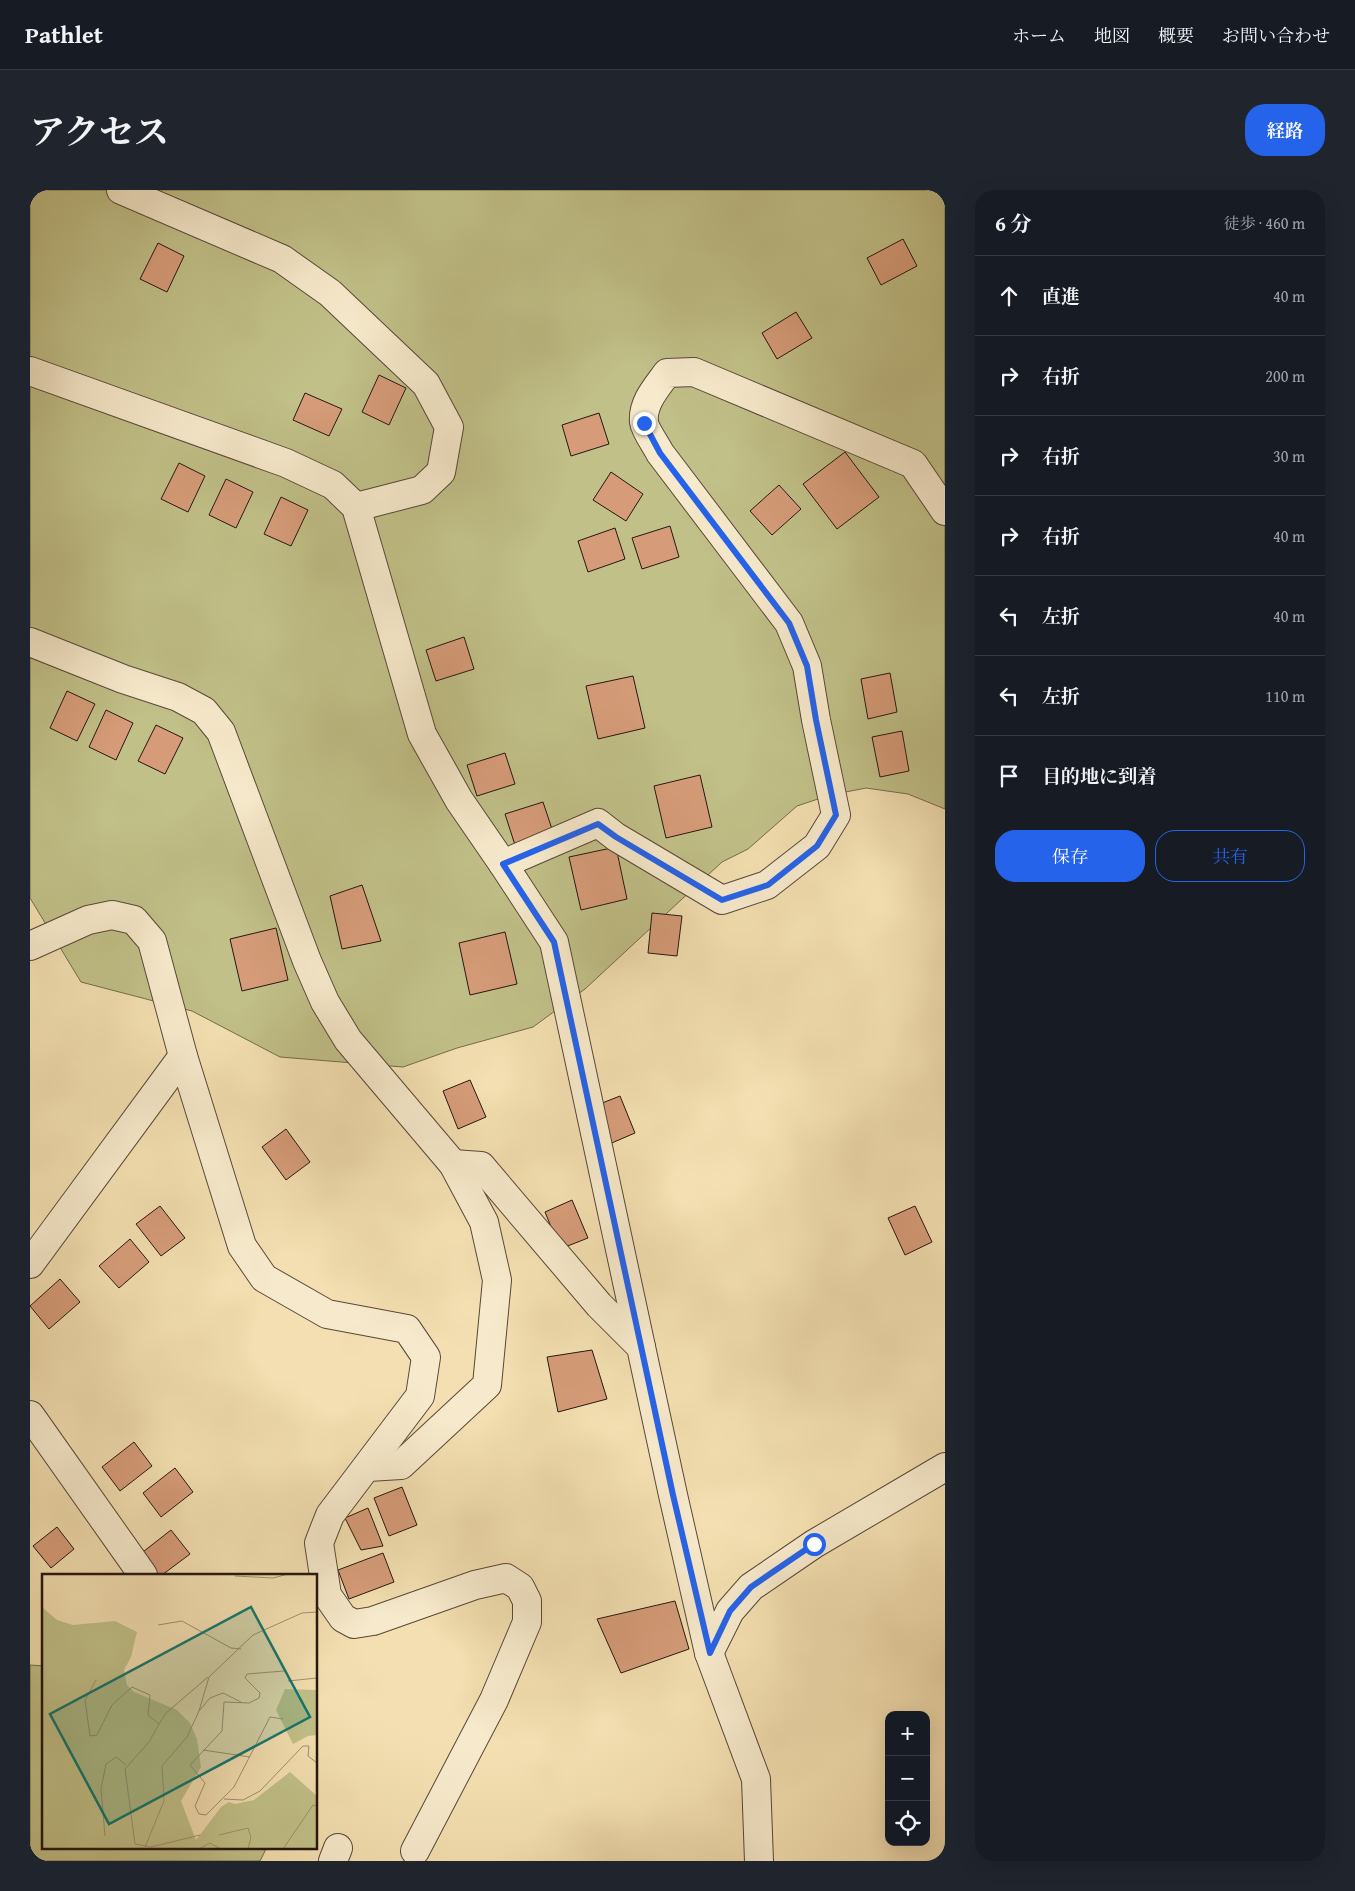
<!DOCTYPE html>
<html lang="ja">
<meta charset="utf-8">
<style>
:root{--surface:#171b24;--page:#20242c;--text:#f1f3f6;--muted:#9ea1a6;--line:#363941;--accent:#2563eb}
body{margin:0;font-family:"Gentium Book Plus","Noto Serif JP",serif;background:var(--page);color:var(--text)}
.controls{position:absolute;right:15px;bottom:15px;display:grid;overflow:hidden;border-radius:10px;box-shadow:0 5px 20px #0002}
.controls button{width:45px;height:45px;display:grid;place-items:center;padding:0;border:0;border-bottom:1px solid var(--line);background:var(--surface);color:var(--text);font:25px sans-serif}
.stop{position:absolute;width:15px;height:15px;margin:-11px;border:4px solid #2563eb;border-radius:50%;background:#fff}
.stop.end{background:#2563eb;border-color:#fff;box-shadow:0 1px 5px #0008}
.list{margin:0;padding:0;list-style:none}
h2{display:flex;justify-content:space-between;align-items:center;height:65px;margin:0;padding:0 20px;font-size:21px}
h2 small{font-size:16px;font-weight:400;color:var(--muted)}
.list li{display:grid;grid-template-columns:32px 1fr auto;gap:15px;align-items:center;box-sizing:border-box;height:80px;padding:0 20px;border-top:1px solid var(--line)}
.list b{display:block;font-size:19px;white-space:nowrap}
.list em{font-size:16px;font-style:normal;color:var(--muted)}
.actions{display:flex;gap:10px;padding:15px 20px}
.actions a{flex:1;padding:11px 0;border:1px solid var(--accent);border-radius:20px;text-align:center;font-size:18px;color:var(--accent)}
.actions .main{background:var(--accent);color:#fff}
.icon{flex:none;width:28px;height:28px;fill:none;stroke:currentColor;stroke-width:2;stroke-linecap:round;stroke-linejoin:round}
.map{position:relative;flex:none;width:915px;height:1671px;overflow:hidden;border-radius:20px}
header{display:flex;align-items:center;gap:30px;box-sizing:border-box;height:70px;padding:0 25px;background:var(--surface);border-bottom:1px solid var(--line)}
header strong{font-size:24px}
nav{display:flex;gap:28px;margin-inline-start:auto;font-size:18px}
.intro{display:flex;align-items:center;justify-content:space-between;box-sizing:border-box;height:120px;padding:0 30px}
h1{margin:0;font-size:35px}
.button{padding:12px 22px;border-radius:20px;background:var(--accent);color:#fff;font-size:18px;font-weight:700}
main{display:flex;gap:30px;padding:0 30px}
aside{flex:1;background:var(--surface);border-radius:20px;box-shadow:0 5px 20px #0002}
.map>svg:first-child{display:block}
.green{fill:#c1c088;stroke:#736b4c}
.building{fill:#d69c79;stroke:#251610}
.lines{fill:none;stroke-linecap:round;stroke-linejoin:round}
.minor-casing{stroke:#584838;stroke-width:30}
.minor{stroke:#f7eacc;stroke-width:28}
.route{stroke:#2563eb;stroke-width:6}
.inset-road{fill:none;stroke:#a18f71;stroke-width:1}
.view{fill:#0f766e;fill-opacity:0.15;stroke:#0f766e;stroke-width:2.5}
.inset-edge{fill:none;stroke:#251610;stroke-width:2.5}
</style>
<header>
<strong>Pathlet</strong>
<nav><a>ホーム</a><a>地図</a><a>概要</a><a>お問い合わせ</a></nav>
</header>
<div class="intro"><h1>アクセス</h1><a class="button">経路</a></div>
<main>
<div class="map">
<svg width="915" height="1671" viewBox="0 0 915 1671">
<rect width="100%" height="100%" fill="#f3dfb1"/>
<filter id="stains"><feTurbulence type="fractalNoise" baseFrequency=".004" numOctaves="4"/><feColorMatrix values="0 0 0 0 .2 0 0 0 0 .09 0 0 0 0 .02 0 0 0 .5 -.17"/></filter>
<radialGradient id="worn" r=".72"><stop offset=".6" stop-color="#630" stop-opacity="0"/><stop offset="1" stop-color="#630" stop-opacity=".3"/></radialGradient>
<g class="green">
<polygon points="0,0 915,0 915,619 878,604 836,598 800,605 767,616 718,659 692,672 555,799 503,837 427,858 373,877 250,867 162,821 51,792 0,708"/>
<polygon points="0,1475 14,1476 14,1657 237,1657 230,1671 0,1671"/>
</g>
<g class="building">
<polygon points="873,49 887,76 851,95 837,68"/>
<polygon points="128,53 154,66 137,102 110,89"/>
<polygon points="766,122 782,148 747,169 732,143"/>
<polygon points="349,185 376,198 359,235 332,222"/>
<polygon points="275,203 312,219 299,246 263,230"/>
<polygon points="569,223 579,254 541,266 532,235"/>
<polygon points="815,262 849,307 807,339 773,294"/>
<polygon points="149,273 175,286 158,322 131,309"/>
<polygon points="581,282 613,304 596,331 563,310"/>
<polygon points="196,289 223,302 206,338 179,325"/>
<polygon points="749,295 771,319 742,345 720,321"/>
<polygon points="251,307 278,320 261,356 234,344"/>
<polygon points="640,336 649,367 612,379 602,348"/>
<polygon points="585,338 595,369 558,382 548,351"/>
<polygon points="434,447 444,479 406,491 396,460"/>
<polygon points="860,483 867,522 838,529 831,489"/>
<polygon points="603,486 615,538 568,549 556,496"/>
<polygon points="37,501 65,514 47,551 20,538"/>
<polygon points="76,520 103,533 86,570 59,557"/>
<polygon points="126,535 153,548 135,584 108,571"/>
<polygon points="872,541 879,581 850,587 842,547"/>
<polygon points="475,563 485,594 447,606 437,575"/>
<polygon points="670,585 682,637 636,648 624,596"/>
<polygon points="513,612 523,642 485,655 475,624"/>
<polygon points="586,657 597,709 551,720 539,667"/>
<polygon points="332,695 351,751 312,759 300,706"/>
<polygon points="622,723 652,726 647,766 618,763"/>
<polygon points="246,738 258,790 212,801 200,749"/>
<polygon points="475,742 487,794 440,805 429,753"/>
<polygon points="440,890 456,927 428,939 413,901"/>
<polygon points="590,906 605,943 577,955 562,917"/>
<polygon points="256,939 280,972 256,990 232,957"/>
<polygon points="542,1010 558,1048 530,1059 515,1022"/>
<polygon points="130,1016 155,1048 131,1066 106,1034"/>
<polygon points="885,1016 902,1052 875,1065 858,1028"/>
<polygon points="100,1049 119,1072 89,1098 69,1076"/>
<polygon points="30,1089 50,1112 19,1139 0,1116"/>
<polygon points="562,1160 577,1209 528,1222 517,1167"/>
<polygon points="104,1252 122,1276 90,1301 72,1277"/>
<polygon points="145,1278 163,1302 131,1327 113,1303"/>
<polygon points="372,1297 387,1335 359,1346 344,1308"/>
<polygon points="338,1318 353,1356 331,1360 315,1328"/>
<polygon points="27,1337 44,1359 21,1378 3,1356"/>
<polygon points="141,1340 160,1364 132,1385 125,1385 109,1365"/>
<polygon points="353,1363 364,1392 319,1409 308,1380"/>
<polygon points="645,1411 659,1459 591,1483 567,1429"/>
</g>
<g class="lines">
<defs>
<g id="minor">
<polyline points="91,0 252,69 300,103 396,194 419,237 411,282 392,300 326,317"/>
<path d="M 0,181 L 256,273 L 303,295 L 326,317 L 392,544 L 429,610 L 473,674 L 568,633 L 586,647 L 692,710 L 737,695 L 787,656 L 806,625 L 786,530 L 777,476 L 759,433 L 630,263 C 626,255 615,240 614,232 C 612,213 627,197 637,183 L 664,182 L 883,274 L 915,321"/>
<polyline points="0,452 93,489 148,507 174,521 191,542 277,771 295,812 318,850 423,974 454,1032 467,1090 457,1195 371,1275 338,1277"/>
<polyline points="473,674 524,752 611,1157"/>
<polyline points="0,756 58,730 82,725 104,730 122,751 153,866 212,1056 234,1088 297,1124 377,1139 396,1167 390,1206 300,1325 289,1353 297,1405 313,1428 324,1434 343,1431 445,1395 476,1388 490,1397 497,1411 497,1432 464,1510 385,1661"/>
<polyline points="423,974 451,976 569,1115 611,1157 643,1305 679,1463 726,1589 729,1671"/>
<polyline points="0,1074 153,866"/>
<polyline points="0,1225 113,1385"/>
<polyline points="679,1463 700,1421 721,1397 784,1354 915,1277"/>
<polyline points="303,1671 308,1658"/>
</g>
</defs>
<use href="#minor" class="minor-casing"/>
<use href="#minor" class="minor"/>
</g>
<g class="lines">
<polyline class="route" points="614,233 630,263 759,433 777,476 786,530 806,625 787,656 738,695 692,710 586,647 568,634 473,674 524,752 643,1305 680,1463 700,1421 721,1397 784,1354"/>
</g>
<g transform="translate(12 1384)">
<rect width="275" height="275" fill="#f3dfb1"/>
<path d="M 0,33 L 15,46 L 31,51 L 73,47 L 95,58 L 89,83 L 82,96 L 85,111 L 92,118 L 135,136 L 148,149 L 155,165 L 159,193 L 139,227 L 154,266 L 179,233 L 187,228 L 193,230 L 212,226 L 248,198 L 275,222 L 275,275 L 0,275 ZM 243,115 L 275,116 L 275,161 L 266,162 L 251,170 L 234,136 Z" fill="#c1c088"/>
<path class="inset-road" d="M 193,2 L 231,4 L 246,0M 116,51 L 140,47 L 189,74 L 199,75M 54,106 L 43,126 L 48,162 L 55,161 L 70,131 L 90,113 L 108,121 L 106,141 L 117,150 L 107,168 L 83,195 L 93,270 L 109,273 L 158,261M 246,107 L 275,104M 157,137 L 167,103 L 211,61 L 260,39 L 275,38M 241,145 L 228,143 L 192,213 L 164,241 L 157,240 L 153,232 L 163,209 L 148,191 L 180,157 L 182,128 L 207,129 L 217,124 L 218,119 L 203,104 L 205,100 L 242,97M 117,150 L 124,139 L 166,103M 161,176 L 208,183M 182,225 L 201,226 L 218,217 L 261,172 L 267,172 L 266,182 L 275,189M 177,261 L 206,254 L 209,263 L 206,275M 63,262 L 59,215 L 64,190 L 74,183 L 84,191M 103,273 L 122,227 L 120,192 L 145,163 L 157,137 L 168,124 L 181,119 L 199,128M 157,275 L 168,269 L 179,275M 241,275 L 271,231 L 275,232"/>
<path class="view" d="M 209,33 L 268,143 L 67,250 L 8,140 Z"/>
<rect width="275" height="275" class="inset-edge"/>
</g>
<rect width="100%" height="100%" filter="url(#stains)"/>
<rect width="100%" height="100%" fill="url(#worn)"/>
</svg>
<div class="controls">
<button>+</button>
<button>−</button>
<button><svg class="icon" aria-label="locate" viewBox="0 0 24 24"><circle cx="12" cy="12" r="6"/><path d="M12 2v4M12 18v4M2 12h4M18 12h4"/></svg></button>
</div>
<div class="stop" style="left:784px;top:1354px"></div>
<div class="stop end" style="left:614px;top:233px"></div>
</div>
<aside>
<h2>6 分<small>徒歩 · 460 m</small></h2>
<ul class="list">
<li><svg class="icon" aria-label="ahead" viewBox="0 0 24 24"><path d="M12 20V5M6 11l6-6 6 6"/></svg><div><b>直進</b></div><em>40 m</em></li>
<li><svg class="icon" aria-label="right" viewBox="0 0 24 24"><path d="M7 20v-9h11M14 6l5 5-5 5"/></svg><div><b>右折</b></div><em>200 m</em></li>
<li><svg class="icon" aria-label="right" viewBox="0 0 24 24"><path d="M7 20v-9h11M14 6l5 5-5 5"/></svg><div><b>右折</b></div><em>30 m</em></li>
<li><svg class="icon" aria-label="right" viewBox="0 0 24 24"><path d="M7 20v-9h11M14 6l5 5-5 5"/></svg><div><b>右折</b></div><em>40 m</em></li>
<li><svg class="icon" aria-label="left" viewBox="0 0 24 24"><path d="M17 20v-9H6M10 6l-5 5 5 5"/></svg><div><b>左折</b></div><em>40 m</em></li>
<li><svg class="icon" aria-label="left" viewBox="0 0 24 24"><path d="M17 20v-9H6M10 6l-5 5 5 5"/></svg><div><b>左折</b></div><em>110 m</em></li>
<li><svg class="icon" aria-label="arrive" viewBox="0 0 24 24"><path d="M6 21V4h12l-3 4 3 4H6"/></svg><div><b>目的地に到着</b></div></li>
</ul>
<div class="actions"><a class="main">保存</a><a>共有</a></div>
</aside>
</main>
